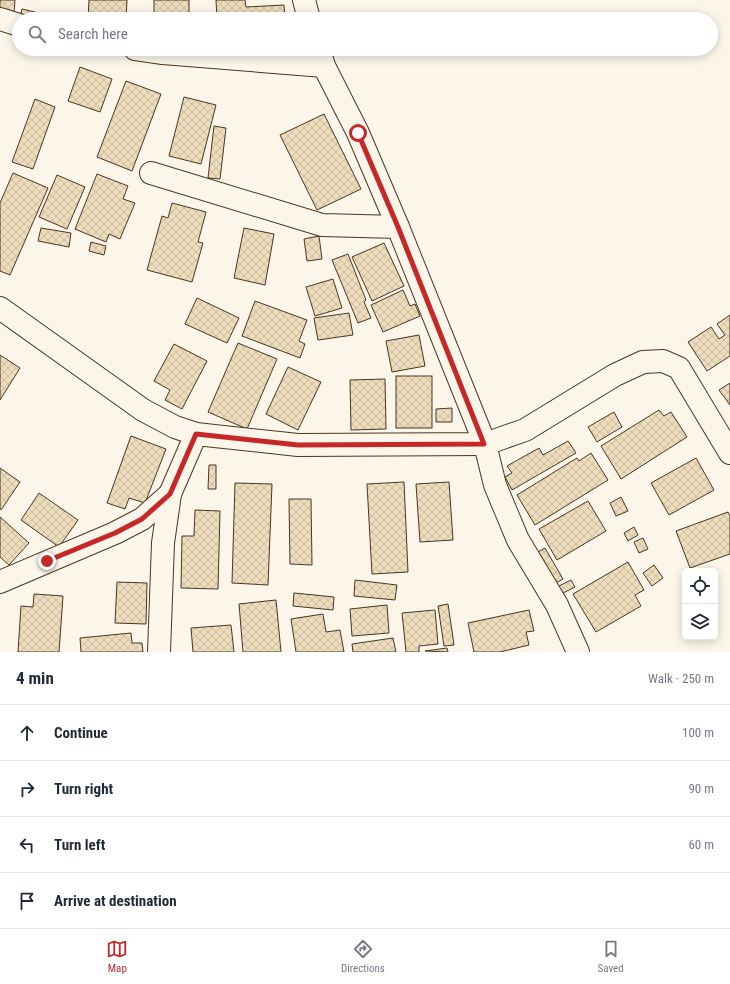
<!DOCTYPE html>
<meta charset="utf-8">
<style>
:root{--surface:#fff;--page:#f6f6f7;--text:#1f2937;--muted:#747a83;--line:#e0e1e3;--accent:#c62828}
body{margin:0;font-family:"Roboto Condensed",sans-serif;background:var(--page);color:var(--text)}
.controls{position:absolute;right:12px;bottom:12px;display:grid;overflow:hidden;border-radius:6px;box-shadow:0 2px 10px #0003}
.controls button{width:36px;height:36px;display:grid;place-items:center;padding:0;border:0;border-bottom:1px solid var(--line);background:var(--surface);color:var(--text);font:20px sans-serif}
.stop{position:absolute;width:12px;height:12px;margin:-9px;border:3px solid #c62828;border-radius:50%;background:#fff}
.stop.end{background:#c62828;border-color:#fff;box-shadow:0 1px 4px #0008}
.list{margin:0;padding:0;list-style:none}
h2{display:flex;justify-content:space-between;align-items:center;height:52px;margin:0;padding:0 16px;font-size:17px}
h2 small{font-size:13px;font-weight:400;color:var(--muted)}
.list li{display:grid;grid-template-columns:26px 1fr auto;gap:12px;align-items:center;box-sizing:border-box;height:56px;padding:0 16px;border-top:1px solid var(--line)}
.list b{display:block;font-size:15px;white-space:nowrap}
.list em{font-size:13px;font-style:normal;color:var(--muted)}
.icon{flex:none;width:22px;height:22px;fill:none;stroke:currentColor;stroke-width:2;stroke-linecap:round;stroke-linejoin:round}
.map{position:relative;flex:none;width:730px;height:652px;overflow:hidden}
.search{position:absolute;background:var(--surface);box-shadow:0 2px 10px #0003;left:12px;right:12px;top:12px;height:44px;display:flex;align-items:center;gap:10px;box-sizing:border-box;padding:0 14px;border-radius:22px;color:var(--muted);font-size:15px}
.sheet{height:276px;background:var(--surface)}
nav{display:flex;justify-content:space-around;align-items:center;box-sizing:border-box;height:56px;border-top:1px solid var(--line);background:var(--surface);font-size:11px;color:var(--muted)}
nav a{display:grid;justify-items:center;gap:2px}
nav .on{color:var(--accent)}
.map>svg:first-child{display:block}
.building{fill:url(#building-cross-hatch);stroke:#4a3520}
.lines{fill:none;stroke-linecap:round;stroke-linejoin:round}
.minor-casing{stroke:#4a3520;stroke-width:24}
.minor{stroke:#fbf6e9;stroke-width:22}
.route{stroke:#c62828;stroke-width:5}
</style>
<div class="map">
<svg width="730" height="652" viewBox="0 0 730 652">
<defs>
<pattern id="building-cross-hatch" width="8" height="8" patternUnits="userSpaceOnUse"><rect width="8" height="8" fill="#ecdcbc"/><path d="M0 0l8 8M0 8l8-8" fill="none" stroke="#ccbda1"/></pattern>
</defs>
<rect width="100%" height="100%" fill="#fbf6e9"/>
<g class="building">
<polygon points="0,0 15,0 14,13 0,12"/>
<polygon points="89,0 127,0 126,19 88,19"/>
<rect x="154" y="0" width="35" height="19"/>
<polygon points="216,0 245,0 246,7 284,5 285,19 217,19"/>
<polygon points="22,9 39,13 38,19 20,17"/>
<rect x="196" y="13" width="10" height="6"/>
<polygon points="262,49 287,49 287,51 262,53"/>
<polygon points="80,67 112,79 100,112 68,101"/>
<polygon points="126,81 161,94 132,171 97,157"/>
<polygon points="184,97 216,105 201,164 169,156"/>
<polygon points="35,99 55,107 33,169 12,162"/>
<polygon points="324,114 361,189 317,210 280,135"/>
<polygon points="214,126 226,128 220,179 208,178"/>
<polygon points="13,173 48,188 10,275 0,271 0,203"/>
<polygon points="97,174 128,186 123,199 135,203 120,239 109,234 106,242 75,229"/>
<polygon points="57,175 85,187 67,229 39,217"/>
<polygon points="172,203 206,212 198,242 203,243 192,282 147,270 162,216 168,218"/>
<polygon points="41,228 71,233 69,247 38,241"/>
<polygon points="244,228 274,234 265,285 234,278"/>
<polygon points="319,236 322,259 307,261 304,239"/>
<polygon points="91,242 106,246 104,255 89,251"/>
<polygon points="384,243 404,286 372,301 352,257"/>
<polygon points="348,254 366,300 364,302 371,318 358,323 332,260"/>
<polygon points="333,279 342,308 315,316 306,287"/>
<polygon points="403,290 410,306 415,304 420,316 383,332 371,305"/>
<polygon points="197,298 239,318 227,343 185,324"/>
<polygon points="255,301 307,320 299,341 305,344 300,358 242,336"/>
<polygon points="349,313 353,335 318,340 314,318"/>
<polygon points="730,315 730,356 707,371 688,342 711,327 719,339 725,335 717,324"/>
<polygon points="419,335 425,366 392,372 386,341"/>
<polygon points="238,343 277,359 247,429 208,412"/>
<polygon points="174,344 207,361 182,409 165,400 170,390 154,381"/>
<polygon points="0,355 20,368 0,400"/>
<polygon points="288,367 321,382 298,430 266,414"/>
<rect x="396" y="376" width="36" height="52"/>
<polygon points="385,379 386,429 351,430 350,380"/>
<polygon points="730,383 730,405 719,390"/>
<polygon points="452,408 452,422 436,422 436,409"/>
<polygon points="659,410 664,416 671,412 687,437 621,479 601,446"/>
<polygon points="614,412 622,427 597,442 588,427"/>
<polygon points="131,436 166,449 145,503 129,498 125,509 107,503"/>
<polygon points="568,441 576,453 512,490 505,477 512,473 507,466 539,448 543,455"/>
<polygon points="591,453 608,480 535,525 517,495 577,458 579,461"/>
<polygon points="696,458 714,490 669,515 651,483"/>
<polygon points="209,465 216,465 216,489 208,489"/>
<polygon points="0,468 20,482 1,510 0,508"/>
<polygon points="404,482 408,572 372,574 367,484"/>
<polygon points="449,482 453,540 420,542 416,484"/>
<polygon points="235,483 272,484 268,585 232,583"/>
<polygon points="39,493 78,520 59,547 21,520"/>
<polygon points="621,497 628,511 616,516 610,503"/>
<polygon points="289,499 311,499 312,565 290,564"/>
<polygon points="588,501 606,531 557,560 539,529"/>
<polygon points="195,510 220,511 218,589 181,588 182,536 194,536"/>
<polygon points="728,512 730,516 730,554 690,568 676,531"/>
<polygon points="0,517 29,543 9,565 0,557"/>
<polygon points="634,527 638,535 628,541 624,533"/>
<polygon points="643,538 648,549 639,553 634,542"/>
<polygon points="545,548 563,579 549,587 531,556"/>
<polygon points="628,562 644,590 635,595 641,606 596,632 573,594"/>
<polygon points="654,565 663,578 652,586 643,573"/>
<polygon points="355,580 397,585 395,600 354,596"/>
<polygon points="571,580 575,587 559,595 555,588"/>
<polygon points="117,582 147,583 146,624 115,623"/>
<polygon points="294,593 334,597 333,610 293,606"/>
<polygon points="34,594 63,596 59,652 18,652 21,606 33,607"/>
<polygon points="276,600 281,652 243,652 239,604"/>
<polygon points="448,604 454,645 444,646 438,606"/>
<polygon points="387,605 389,633 352,636 350,609"/>
<polygon points="435,610 438,644 419,646 419,652 406,652 402,613"/>
<polygon points="529,610 534,631 526,632 529,645 500,652 474,652 468,623"/>
<polygon points="323,614 326,632 340,630 344,652 296,652 291,619"/>
<polygon points="231,625 234,652 193,652 191,628"/>
<polygon points="131,633 132,643 142,643 143,652 81,652 80,638"/>
<polygon points="393,638 396,652 353,652 352,644"/>
<polygon points="447,648 448,652 425,651"/>
</g>
<g class="lines">
<defs>
<g id="minor">
<polyline points="304,0 309,19"/>
<polyline points="0,19 19,25"/>
<polyline points="135,49 163,53 324,66"/>
<polyline points="319,49 324,66 358,133 398,227 485,444 495,485 505,509 518,540 557,605 578,652"/>
<polyline points="151,173 322,225 398,227"/>
<polyline points="0,308 143,410 175,427 196,434 298,445 485,444 525,430 615,375 643,362 663,361 679,368 730,453"/>
<polyline points="0,582 115,533 142,519 170,494"/>
<polyline points="159,652 163,543 170,494 196,434"/>
</g>
</defs>
<use href="#minor" class="minor-casing"/>
<use href="#minor" class="minor"/>
</g>
<g class="lines">
<polyline class="route" points="47,561 115,533 142,519 170,494 196,434 298,445 484,444 398,227 358,133"/>
</g>
</svg>
<div class="controls">
<button><svg class="icon" aria-label="locate" viewBox="0 0 24 24"><circle cx="12" cy="12" r="6"/><path d="M12 2v4M12 18v4M2 12h4M18 12h4"/></svg></button>
<button><svg class="icon" aria-label="layers" viewBox="0 0 24 24"><path d="M12 4l9 5-9 5-9-5zM3 14l9 5 9-5"/></svg></button>
</div>
<div class="stop" style="left:358px;top:133px"></div>
<div class="stop end" style="left:47px;top:561px"></div>
<div class="search"><svg class="icon" aria-label="search" viewBox="0 0 24 24"><circle cx="10" cy="10" r="6"/><path d="M15 15l6 6"/></svg>Search here</div>
</div>
<section class="sheet">
<h2>4 min<small>Walk · 250 m</small></h2>
<ul class="list">
<li><svg class="icon" aria-label="ahead" viewBox="0 0 24 24"><path d="M12 20V5M6 11l6-6 6 6"/></svg><div><b>Continue</b></div><em>100 m</em></li>
<li><svg class="icon" aria-label="right" viewBox="0 0 24 24"><path d="M7 20v-9h11M14 6l5 5-5 5"/></svg><div><b>Turn right</b></div><em>90 m</em></li>
<li><svg class="icon" aria-label="left" viewBox="0 0 24 24"><path d="M17 20v-9H6M10 6l-5 5 5 5"/></svg><div><b>Turn left</b></div><em>60 m</em></li>
<li><svg class="icon" aria-label="arrive" viewBox="0 0 24 24"><path d="M6 21V4h12l-3 4 3 4H6"/></svg><div><b>Arrive at destination</b></div></li>
</ul>
</section>
<nav>
<a class="on"><svg class="icon" aria-label="map" viewBox="0 0 24 24"><path d="M3 6l6-2 6 2 6-2v14l-6 2-6-2-6 2zM9 4v14M15 6v14"/></svg>Map</a>
<a><svg class="icon" aria-label="directions" viewBox="0 0 24 24"><path d="M12 3l9 9-9 9-9-9zM9 14v-3h6M13 9l2 2-2 2"/></svg>Directions</a>
<a><svg class="icon" aria-label="saved" viewBox="0 0 24 24"><path d="M7 4h10v16l-5-4-5 4z"/></svg>Saved</a>
</nav>
